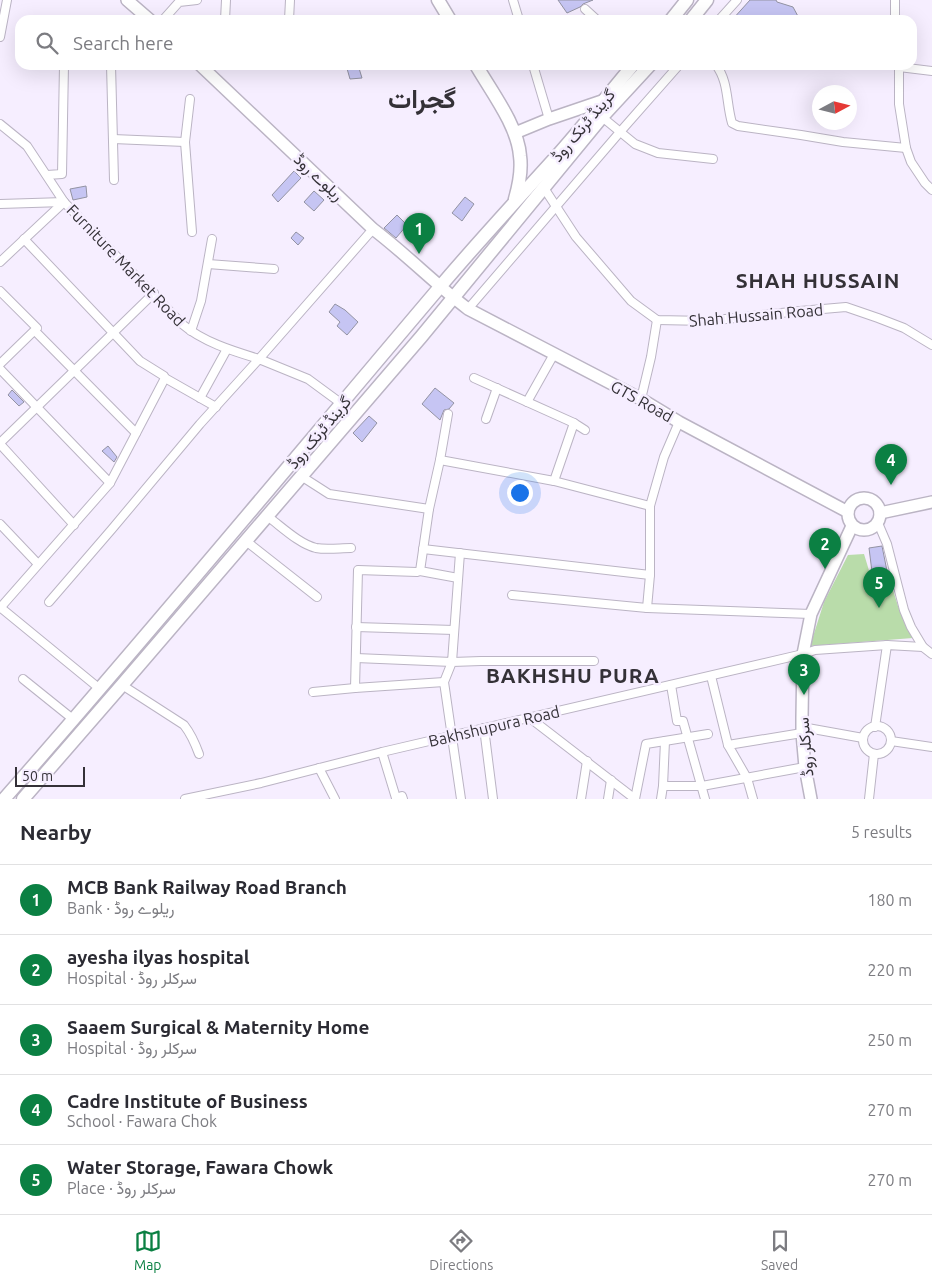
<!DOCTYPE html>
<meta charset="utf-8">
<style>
:root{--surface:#fff;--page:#f2f2f3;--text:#2b2b33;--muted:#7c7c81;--line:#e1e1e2;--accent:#0b8043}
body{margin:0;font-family:Ubuntu,Vazirmatn,sans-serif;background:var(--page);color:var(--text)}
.compass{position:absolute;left:812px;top:85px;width:45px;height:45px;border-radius:50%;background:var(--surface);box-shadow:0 5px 20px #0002;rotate:83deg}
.scale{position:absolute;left:15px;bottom:12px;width:70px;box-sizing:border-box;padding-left:5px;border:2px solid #343137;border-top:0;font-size:14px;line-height:18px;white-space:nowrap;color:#343137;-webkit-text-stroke:4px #f6eeff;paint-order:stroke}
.you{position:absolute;left:519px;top:492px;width:18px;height:18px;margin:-12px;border:4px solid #fff;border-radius:50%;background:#1a73e8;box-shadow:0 0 0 8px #1a73e833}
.badge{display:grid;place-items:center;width:32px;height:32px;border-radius:50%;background:var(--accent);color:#fff;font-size:16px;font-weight:700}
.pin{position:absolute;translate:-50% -41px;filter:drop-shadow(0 1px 2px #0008)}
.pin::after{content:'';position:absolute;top:26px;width:18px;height:15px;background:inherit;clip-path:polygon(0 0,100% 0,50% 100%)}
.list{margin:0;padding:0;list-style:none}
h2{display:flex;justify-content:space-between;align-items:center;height:65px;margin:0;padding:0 20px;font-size:21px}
h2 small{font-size:16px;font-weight:400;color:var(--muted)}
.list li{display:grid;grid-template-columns:32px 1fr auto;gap:15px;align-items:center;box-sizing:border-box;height:70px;padding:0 20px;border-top:1px solid var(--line)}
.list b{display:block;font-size:19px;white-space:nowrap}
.list p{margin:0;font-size:16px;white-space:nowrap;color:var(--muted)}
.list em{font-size:16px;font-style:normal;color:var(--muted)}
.icon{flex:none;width:28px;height:28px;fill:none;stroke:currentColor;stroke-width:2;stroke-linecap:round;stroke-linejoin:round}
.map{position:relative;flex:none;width:932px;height:799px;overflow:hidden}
.search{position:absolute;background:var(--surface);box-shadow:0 5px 20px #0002;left:15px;right:15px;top:15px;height:55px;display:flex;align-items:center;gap:12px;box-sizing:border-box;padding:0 18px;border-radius:15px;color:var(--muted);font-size:19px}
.sheet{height:415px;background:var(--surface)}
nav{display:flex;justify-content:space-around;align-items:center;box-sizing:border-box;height:70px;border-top:1px solid var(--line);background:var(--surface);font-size:14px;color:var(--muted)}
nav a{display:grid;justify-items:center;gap:2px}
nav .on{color:var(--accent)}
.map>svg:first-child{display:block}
.green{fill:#b9dcaa}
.building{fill:#c6c5f3;stroke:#9393a3}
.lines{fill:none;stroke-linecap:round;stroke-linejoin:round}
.street-casing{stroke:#bbb4c4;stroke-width:10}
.secondary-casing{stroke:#bbb4c4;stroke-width:14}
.primary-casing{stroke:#bbb4c4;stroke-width:15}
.street{stroke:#fff;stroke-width:8}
.secondary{stroke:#fff;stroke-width:11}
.primary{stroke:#fff;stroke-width:12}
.labels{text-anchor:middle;stroke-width:5;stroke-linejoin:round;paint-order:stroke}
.street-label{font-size:16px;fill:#343137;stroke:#f6eeff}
.district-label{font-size:21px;font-weight:bold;letter-spacing:1px;fill:#343137;stroke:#f6eeff}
.town-label{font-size:26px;font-weight:bold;fill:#343137;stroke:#f6eeff}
</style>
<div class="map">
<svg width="932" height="799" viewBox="0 0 932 799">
<rect width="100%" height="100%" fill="#f6eeff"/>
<polygon class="green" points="864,554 871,577 888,574 898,606 913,638 810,646 824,602 848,555"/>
<g class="building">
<polygon points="558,0 593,0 583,4 580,7 567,13"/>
<polygon points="750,0 776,0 777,2 793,7 800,20 732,20"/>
<polygon points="346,65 358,65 362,78 350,79"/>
<polygon points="294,171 301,178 278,202 272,195"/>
<polygon points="86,186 87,197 73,200 70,189"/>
<polygon points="314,191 324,200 314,211 304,202"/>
<polygon points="465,197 474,204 462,221 452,213"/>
<polygon points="397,215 407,225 396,238 384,228"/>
<polygon points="296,232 304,238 298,245 291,238"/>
<polygon points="335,304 345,310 358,322 347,335 337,326 340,322 329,312"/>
<polygon points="435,388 454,403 449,409 444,410 440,420 422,404"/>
<polygon points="12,390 24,402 19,406 8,395"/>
<polygon points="369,416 377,423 362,442 353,433"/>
<polygon points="108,446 117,457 114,462 102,451"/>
<polygon points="882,546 887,571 872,572 869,548"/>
</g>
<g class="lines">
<defs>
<g id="street">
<polyline points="513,0 519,20"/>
<polyline points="895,0 895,20"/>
<polyline points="585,9 597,20"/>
<polyline points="163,20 179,2 197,0"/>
<polyline points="225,20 226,0"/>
<polyline points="289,20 290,0"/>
<polyline points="719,20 737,0"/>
<polyline points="0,37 7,0"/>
<polyline points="111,65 114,180"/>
<polyline points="533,65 549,119"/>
<path d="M 716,65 C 729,82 726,103 732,123 L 738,126 L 801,135 L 843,142 L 906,148"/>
<polyline points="899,65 899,104 906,148 911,162 925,183 932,190"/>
<polyline points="899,67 932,71"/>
<polyline points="190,99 185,142 192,232"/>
<polyline points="602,117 635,144 658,153 713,159"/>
<path d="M 0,124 L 27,146 L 64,202 L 182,324 C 203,342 233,351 259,359 L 373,229"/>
<polyline points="113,139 185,142"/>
<polyline points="47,175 62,174 64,65"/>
<polyline points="544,188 576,237 631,301 657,320 707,321 800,311 846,307 878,318 904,328 932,345"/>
<polyline points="0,204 64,202"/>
<polyline points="0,262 64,202"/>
<polyline points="208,264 274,269"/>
<polyline points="0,291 37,328 0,364"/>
<polyline points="468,309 620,132 679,65"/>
<polyline points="35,331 136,433"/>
<polyline points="191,331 201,301 212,239"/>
<polyline points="0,369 110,483"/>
<polyline points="165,378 216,407"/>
<polyline points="474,378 574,423 554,481 650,506"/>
<polyline points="200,398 227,349"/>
<polyline points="641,399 651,357 657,320"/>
<polyline points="527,402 554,354"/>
<polyline points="486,419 497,388"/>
<polyline points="679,422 664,457 650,506 650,575 647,608 811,614"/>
<polyline points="574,423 585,430"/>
<polyline points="0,443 154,293"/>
<polyline points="0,444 74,525"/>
<polyline points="440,460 554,481"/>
<polyline points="301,476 329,494 429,509"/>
<path d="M 267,516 C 281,526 299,544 316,548 C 327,550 340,548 351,548"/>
<polyline points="878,523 887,544 904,610 911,627 923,647"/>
<polyline points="0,524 38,564"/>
<polyline points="246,541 317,597"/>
<polyline points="423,549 650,575"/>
<polyline points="420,571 429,509 440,460 448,414"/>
<polyline points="512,595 647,608"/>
<polyline points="49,602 112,529 200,424 259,359 308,379 342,404"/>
<polyline points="0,607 100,689"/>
<polyline points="0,608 110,483 165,378 164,376 140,361 24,239"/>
<polyline points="356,627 454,630"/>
<polyline points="356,658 452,662 460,553"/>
<polyline points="711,676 728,745"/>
<polyline points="23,679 74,720"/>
<path d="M 122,685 L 184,725 C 191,734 195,743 199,754"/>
<polyline points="671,685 677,721 683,721 705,799"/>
<polyline points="355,688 358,570 417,572 420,571 458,578"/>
<polyline points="313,692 355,688 444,682"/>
<polyline points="530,718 635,799"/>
<circle cx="877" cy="740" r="14"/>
<polyline points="802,727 863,738"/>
<polyline points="875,727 887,645 923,647 932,654"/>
<polyline points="484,728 493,799"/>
<polyline points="665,741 663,786 702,786 805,767"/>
<polyline points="891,741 932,747"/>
<polyline points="382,752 396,798 402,796 403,799"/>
<polyline points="319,768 335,799"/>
<polyline points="185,799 261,783 382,752 803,654 815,650 887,645"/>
<polyline points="461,799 444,682 452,662 481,661 594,661"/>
<polyline points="581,799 587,761"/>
<polyline points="608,799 611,780"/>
<polyline points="635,799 646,744 708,734"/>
<polyline points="661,799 663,786"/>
<polyline points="753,799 747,778 728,745 802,733"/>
<polyline points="869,799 874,754"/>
</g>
<g id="secondary">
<polyline points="127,0 150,20"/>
<path d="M 200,65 L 373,229 C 406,254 435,284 468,309 L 641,399 L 679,422 L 848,512"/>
<polyline points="515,133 549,119 602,101"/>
<circle cx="864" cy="514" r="16"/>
<polyline points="880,513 932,502"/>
<polyline points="811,799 805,767 802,733 802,717 803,654 811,614 852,526"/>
</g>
<g id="primary">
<polyline points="438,0 450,20"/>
<polyline points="671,20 687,0"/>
<polyline points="691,20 707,0"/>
<path d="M 476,65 C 491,91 518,126 520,156 C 522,170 519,185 515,199"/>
<path d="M 4,799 C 152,631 294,459 439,288 C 476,244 516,201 555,158 C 582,128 607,96 633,65"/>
<polyline points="23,799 122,685 421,337 602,117 650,65"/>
</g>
</defs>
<use href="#street" class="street-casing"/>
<use href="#secondary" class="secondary-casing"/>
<use href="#primary" class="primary-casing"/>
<use href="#street" class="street"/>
<use href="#secondary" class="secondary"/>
<use href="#primary" class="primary"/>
</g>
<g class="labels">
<g class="street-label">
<text transform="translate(583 125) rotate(-50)" y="6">گرینڈ ٹرنک روڈ</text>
<text transform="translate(319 177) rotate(43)" y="6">ریلوے روڈ</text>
<text transform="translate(126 265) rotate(46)" y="6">Furniture Market Road</text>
<text transform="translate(756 315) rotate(-5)" y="6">Shah Hussain Road</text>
<text transform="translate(642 401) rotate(29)" y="6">GTS Road</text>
<text transform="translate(319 432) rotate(-50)" y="6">گرینڈ ٹرنک روڈ</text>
<text transform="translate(494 726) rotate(-13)" y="6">Bakhshupura Road</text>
<text transform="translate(805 747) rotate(-95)" y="6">سرکلر روڈ</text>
</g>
<g class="district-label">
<text x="818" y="288">SHAH HUSSAIN</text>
<text x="573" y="683">BAKHSHU PURA</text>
</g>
<g class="town-label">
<text x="422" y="108">گجرات</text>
</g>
</g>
</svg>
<svg class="compass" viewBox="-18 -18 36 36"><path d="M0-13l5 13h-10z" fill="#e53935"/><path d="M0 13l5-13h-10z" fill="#7c7c81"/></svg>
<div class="scale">50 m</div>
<div class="you"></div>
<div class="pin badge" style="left:419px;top:254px">1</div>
<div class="pin badge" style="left:825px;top:569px">2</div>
<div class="pin badge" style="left:804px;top:695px">3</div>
<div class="pin badge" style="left:891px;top:485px">4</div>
<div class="pin badge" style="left:879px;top:608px">5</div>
<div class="search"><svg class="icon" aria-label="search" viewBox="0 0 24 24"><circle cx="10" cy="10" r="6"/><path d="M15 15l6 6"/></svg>Search here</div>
</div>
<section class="sheet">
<h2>Nearby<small>5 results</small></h2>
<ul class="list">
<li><span class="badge">1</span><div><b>MCB Bank Railway Road Branch</b><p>Bank · ریلوے روڈ</p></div><em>180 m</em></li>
<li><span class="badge">2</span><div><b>ayesha ilyas hospital</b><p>Hospital · سرکلر روڈ</p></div><em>220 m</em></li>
<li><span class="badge">3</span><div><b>Saaem Surgical &amp; Maternity Home</b><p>Hospital · سرکلر روڈ</p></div><em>250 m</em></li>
<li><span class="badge">4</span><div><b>Cadre Institute of Business</b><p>School · Fawara Chok</p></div><em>270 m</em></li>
<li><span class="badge">5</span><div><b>Water Storage, Fawara Chowk</b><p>Place · سرکلر روڈ</p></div><em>270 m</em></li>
</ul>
</section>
<nav>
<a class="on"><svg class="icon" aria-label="map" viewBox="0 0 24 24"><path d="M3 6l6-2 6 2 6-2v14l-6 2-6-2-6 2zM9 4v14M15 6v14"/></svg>Map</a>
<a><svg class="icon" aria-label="directions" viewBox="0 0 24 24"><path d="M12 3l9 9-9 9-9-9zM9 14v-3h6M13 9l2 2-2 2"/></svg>Directions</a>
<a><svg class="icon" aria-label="saved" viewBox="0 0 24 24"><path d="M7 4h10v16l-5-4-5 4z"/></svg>Saved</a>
</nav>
